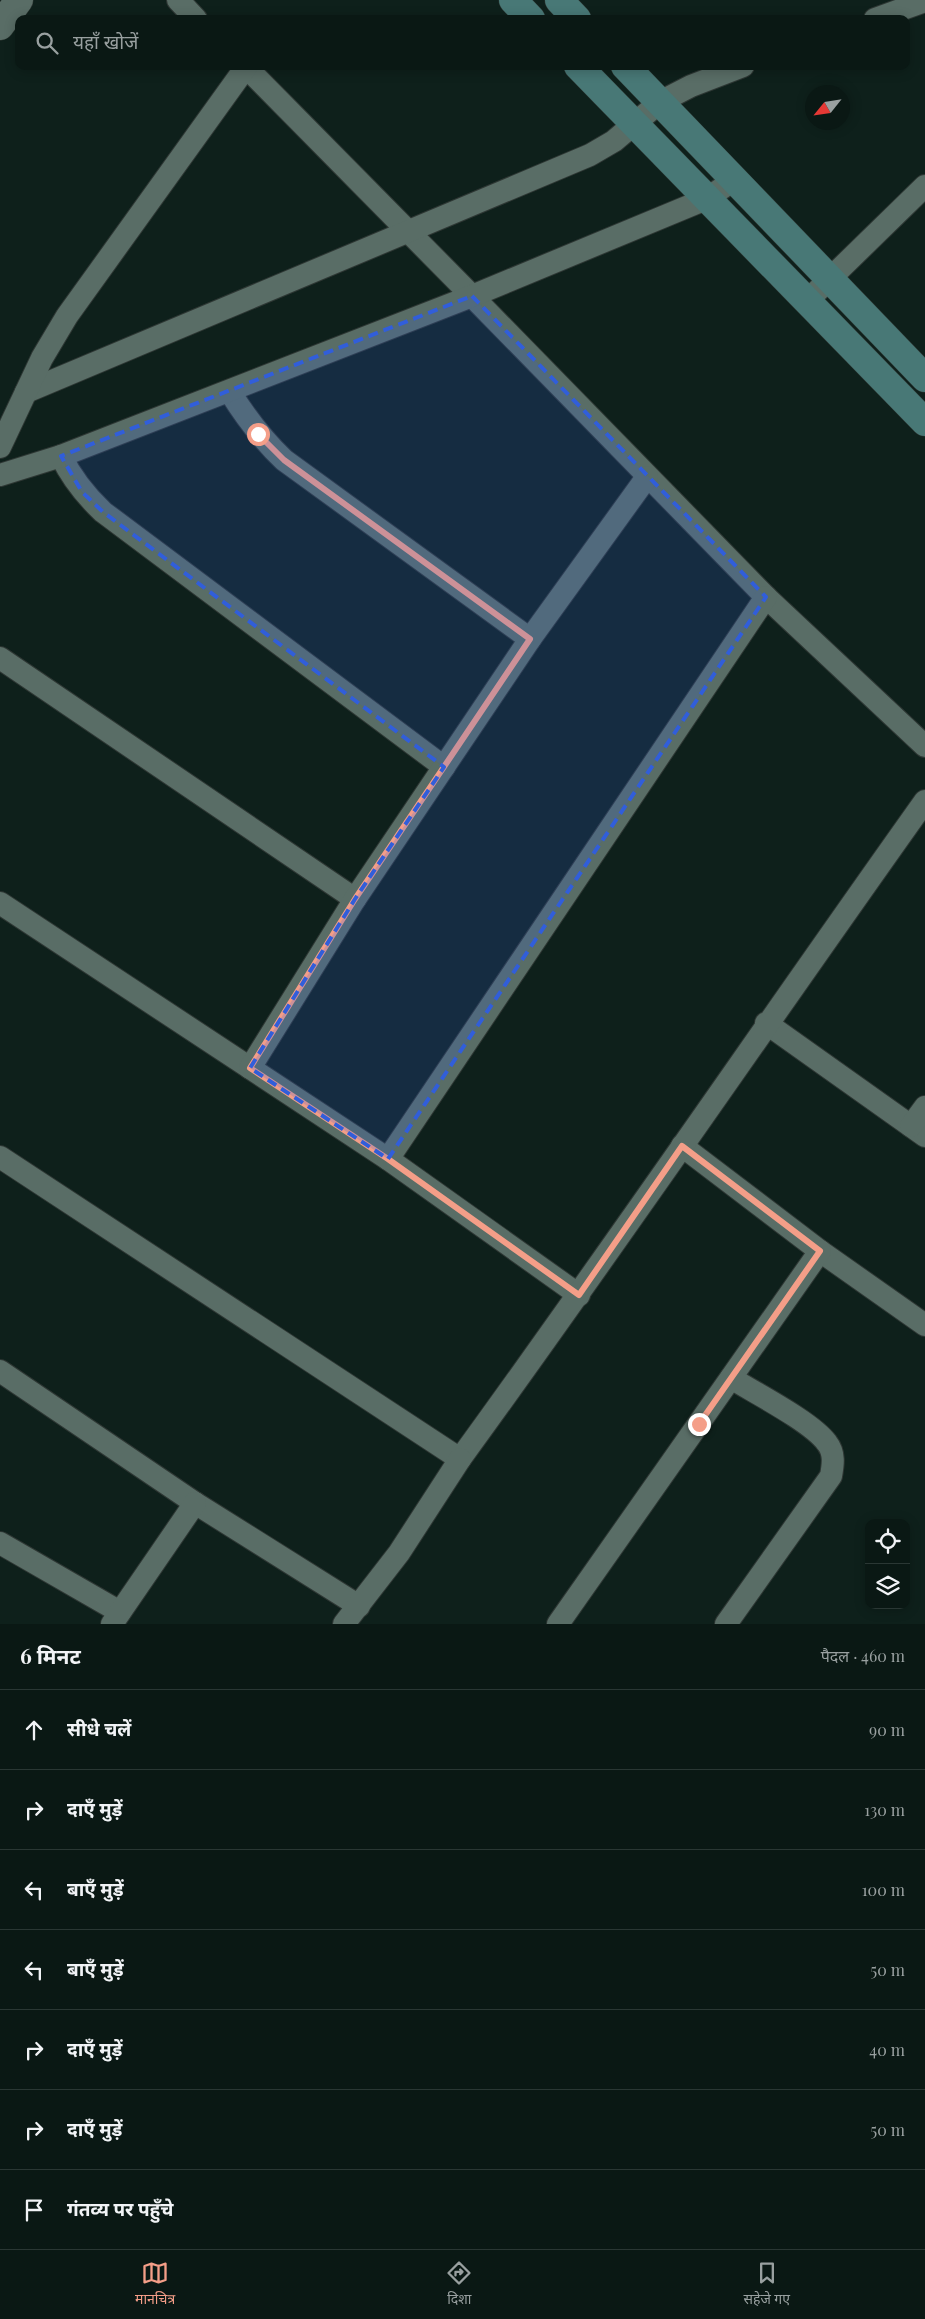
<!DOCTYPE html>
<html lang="hi">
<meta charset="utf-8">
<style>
:root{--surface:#0a1814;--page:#13211d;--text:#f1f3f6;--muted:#99a0a0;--line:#2a3734;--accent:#f49e88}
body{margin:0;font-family:"Playfair Display","Noto Sans Devanagari",serif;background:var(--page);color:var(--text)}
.controls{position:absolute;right:15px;bottom:15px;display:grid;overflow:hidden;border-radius:10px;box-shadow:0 2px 12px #0003}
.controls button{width:45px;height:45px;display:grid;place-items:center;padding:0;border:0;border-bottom:1px solid var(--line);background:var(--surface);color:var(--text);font:25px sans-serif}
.compass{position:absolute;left:805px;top:85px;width:45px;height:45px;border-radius:50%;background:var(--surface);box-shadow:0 2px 12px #0003;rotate:240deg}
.stop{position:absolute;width:15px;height:15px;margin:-11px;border:4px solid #f49e88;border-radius:50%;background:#fff}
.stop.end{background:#f49e88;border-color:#fff;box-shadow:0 1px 5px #0008}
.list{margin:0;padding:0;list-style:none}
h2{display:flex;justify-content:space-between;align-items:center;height:65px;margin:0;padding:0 20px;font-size:21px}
h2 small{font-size:16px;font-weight:400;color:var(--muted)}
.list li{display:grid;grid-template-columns:32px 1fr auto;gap:15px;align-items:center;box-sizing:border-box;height:80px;padding:0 20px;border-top:1px solid var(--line)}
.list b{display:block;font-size:19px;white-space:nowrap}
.list em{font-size:16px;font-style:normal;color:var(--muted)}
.icon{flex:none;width:28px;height:28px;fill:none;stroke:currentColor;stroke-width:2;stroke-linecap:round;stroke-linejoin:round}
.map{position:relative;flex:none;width:925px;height:1624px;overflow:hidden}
.search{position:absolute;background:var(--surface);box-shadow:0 2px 12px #0003;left:15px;right:15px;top:15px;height:55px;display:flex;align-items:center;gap:12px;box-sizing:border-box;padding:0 18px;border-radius:10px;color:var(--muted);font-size:19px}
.sheet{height:625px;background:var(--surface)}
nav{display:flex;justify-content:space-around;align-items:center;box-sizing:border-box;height:70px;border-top:1px solid var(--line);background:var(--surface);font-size:14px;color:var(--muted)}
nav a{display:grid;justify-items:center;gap:2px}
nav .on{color:var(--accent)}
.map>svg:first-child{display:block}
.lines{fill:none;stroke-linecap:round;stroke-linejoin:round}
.minor-casing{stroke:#2e3734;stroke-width:24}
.tertiary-casing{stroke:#2e3734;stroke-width:29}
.secondary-casing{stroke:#2e3734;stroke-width:29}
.minor{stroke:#596d66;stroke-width:22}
.tertiary{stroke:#596d66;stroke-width:28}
.secondary{stroke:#487876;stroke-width:28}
.route{stroke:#f49e88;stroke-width:6}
.marked{fill:#315eda;fill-opacity:0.2;stroke:#315eda;stroke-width:4;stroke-dasharray:10 6;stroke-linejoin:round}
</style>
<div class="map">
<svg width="925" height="1624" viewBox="0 0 925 1624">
<rect width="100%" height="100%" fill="#0e201b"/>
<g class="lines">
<defs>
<g id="minor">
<polyline points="178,0 196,19"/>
<polyline points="875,19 925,1"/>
<polyline points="245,66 472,296 766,597 925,746"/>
<polyline points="807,301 925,186"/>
<polyline points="26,392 590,155 614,141 660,102 691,86 743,66"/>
<path d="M 230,392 C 246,418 262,439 284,460 L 530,639"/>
<polyline points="0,447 42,358 67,316 246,67"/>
<path d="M 61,456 C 72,479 85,495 103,512 L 444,767"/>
<polyline points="0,475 61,456 472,296 706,199 734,180"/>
<polyline points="0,658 355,899"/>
<polyline points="0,903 388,1159 579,1295"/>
<polyline points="766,1023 925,1136"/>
<polyline points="250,1068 355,899 530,639 647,477"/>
<polyline points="911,1126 925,1107"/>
<polyline points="682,1146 820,1251 925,1325"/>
<path d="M 0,1157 L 460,1459 C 618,1242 769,1020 925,801"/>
<polyline points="388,1159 766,597"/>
<polyline points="0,1371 195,1503 359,1606"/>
<polyline points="0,1543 120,1612"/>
<polyline points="112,1624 195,1503"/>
<polyline points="344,1624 399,1553 460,1459"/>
<polyline points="558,1624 820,1251"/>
<path d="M 726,1624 L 831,1476 C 833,1465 835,1453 827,1443 C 812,1422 755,1393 731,1378"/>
</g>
<polyline id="tertiary" points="0,26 19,0"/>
<g id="secondary">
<polyline points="513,0 531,19"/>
<polyline points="559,0 577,19"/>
<polyline points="578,66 925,422"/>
<polyline points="625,66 925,378"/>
</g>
</defs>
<use href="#minor" class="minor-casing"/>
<use href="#tertiary" class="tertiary-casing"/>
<use href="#secondary" class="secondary-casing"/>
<use href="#minor" class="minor"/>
<use href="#tertiary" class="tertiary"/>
<use href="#secondary" class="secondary"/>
</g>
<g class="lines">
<polyline class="route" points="258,434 284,460 530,639 355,899 250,1068 388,1159 579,1295 682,1146 820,1251 699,1424"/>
</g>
<path class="marked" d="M 472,296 L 766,597 L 388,1159 L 250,1068 L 355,899 L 444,767 L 103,512 L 82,492 L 61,456 Z"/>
</svg>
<div class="controls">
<button><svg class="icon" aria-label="locate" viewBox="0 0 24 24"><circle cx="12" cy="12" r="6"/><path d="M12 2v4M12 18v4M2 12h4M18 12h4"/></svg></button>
<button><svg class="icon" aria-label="layers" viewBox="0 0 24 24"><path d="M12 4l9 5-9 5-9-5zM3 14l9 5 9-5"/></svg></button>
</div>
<svg class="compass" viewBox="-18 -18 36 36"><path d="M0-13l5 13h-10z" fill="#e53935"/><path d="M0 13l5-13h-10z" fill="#99a0a0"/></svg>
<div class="stop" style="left:258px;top:434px"></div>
<div class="stop end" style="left:699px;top:1424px"></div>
<div class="search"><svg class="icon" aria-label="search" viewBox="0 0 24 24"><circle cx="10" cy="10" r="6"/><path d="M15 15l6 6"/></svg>यहाँ खोजें</div>
</div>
<section class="sheet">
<h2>6 मिनट<small>पैदल · 460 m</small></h2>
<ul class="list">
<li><svg class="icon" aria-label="ahead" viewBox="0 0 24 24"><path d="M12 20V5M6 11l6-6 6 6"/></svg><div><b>सीधे चलें</b></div><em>90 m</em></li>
<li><svg class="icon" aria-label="right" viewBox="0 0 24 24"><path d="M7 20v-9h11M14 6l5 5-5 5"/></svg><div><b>दाएँ मुड़ें</b></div><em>130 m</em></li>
<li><svg class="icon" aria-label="left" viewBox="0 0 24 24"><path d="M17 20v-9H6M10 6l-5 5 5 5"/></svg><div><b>बाएँ मुड़ें</b></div><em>100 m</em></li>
<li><svg class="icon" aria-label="left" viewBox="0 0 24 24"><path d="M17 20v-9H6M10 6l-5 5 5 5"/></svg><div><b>बाएँ मुड़ें</b></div><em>50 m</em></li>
<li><svg class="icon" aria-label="right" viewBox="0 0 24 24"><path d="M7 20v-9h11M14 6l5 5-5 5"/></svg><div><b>दाएँ मुड़ें</b></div><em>40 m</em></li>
<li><svg class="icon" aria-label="right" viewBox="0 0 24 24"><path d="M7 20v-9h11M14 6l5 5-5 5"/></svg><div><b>दाएँ मुड़ें</b></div><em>50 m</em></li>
<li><svg class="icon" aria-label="arrive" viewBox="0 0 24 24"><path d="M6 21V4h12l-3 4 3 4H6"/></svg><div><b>गंतव्य पर पहुँचे</b></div></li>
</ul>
</section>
<nav>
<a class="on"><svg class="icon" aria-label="map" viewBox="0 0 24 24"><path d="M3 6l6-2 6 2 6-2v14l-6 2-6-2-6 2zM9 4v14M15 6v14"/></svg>मानचित्र</a>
<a><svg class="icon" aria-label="directions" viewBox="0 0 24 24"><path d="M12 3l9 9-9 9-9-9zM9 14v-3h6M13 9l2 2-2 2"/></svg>दिशा</a>
<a><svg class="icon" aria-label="saved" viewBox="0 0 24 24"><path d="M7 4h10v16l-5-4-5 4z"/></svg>सहेजे गए</a>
</nav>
